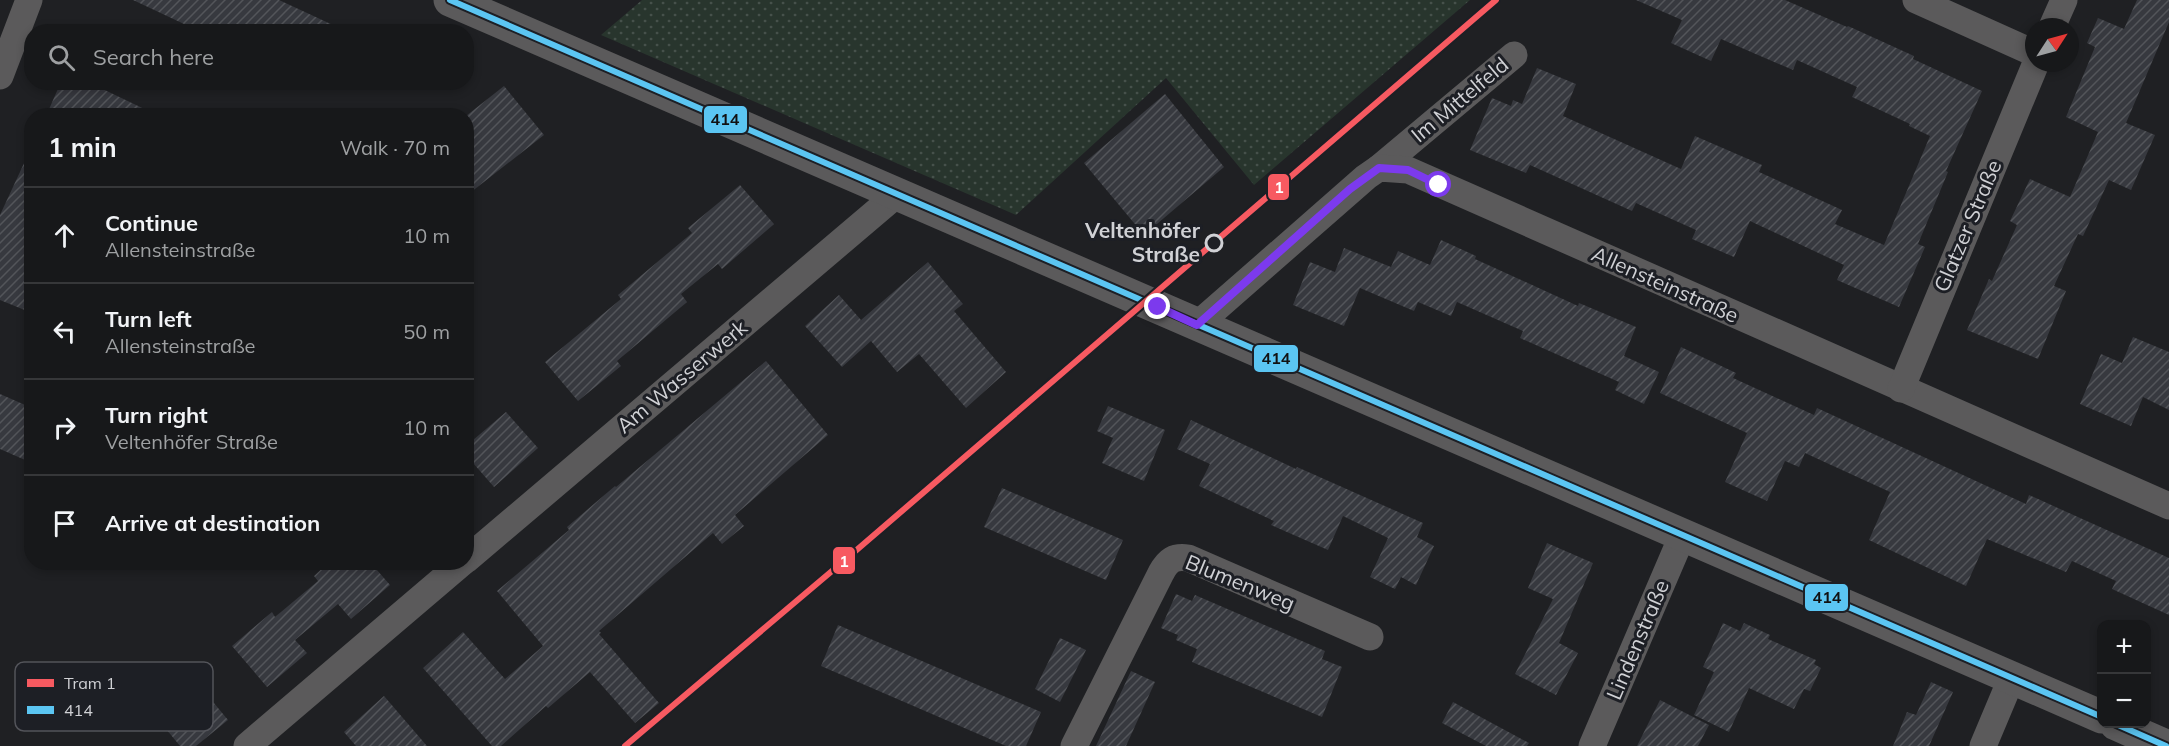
<!DOCTYPE html>
<meta charset="utf-8">
<style>
:root{--surface:#17181a;--page:#202123;--text:#f1f3f6;--muted:#9ea0a2;--line:#363739}
body{margin:0;font-family:Mulish,sans-serif;background:var(--page);color:var(--text)}
.controls{position:absolute;right:18px;bottom:18px;display:grid;overflow:hidden;border-radius:12px;box-shadow:0 3px 9px #0003}
.controls button{width:54px;height:54px;display:grid;place-items:center;padding:0;border:0;border-bottom:2px solid var(--line);background:var(--surface);color:var(--text);font:30px sans-serif}
.compass{position:absolute;left:2025px;top:18px;width:54px;height:54px;border-radius:50%;background:var(--surface);box-shadow:0 3px 9px #0003;rotate:54deg}
.stop{position:absolute;width:18px;height:18px;margin:-14px;border:4px solid #7c3aed;border-radius:50%;background:#fff}
.stop.end{background:#7c3aed;border-color:#fff;box-shadow:0 2px 6px #0008}
.list{margin:0;padding:0;list-style:none}
h2{display:flex;justify-content:space-between;align-items:center;height:78px;margin:0;padding:0 24px;font-size:26px}
h2 small{font-size:20px;font-weight:400;color:var(--muted)}
.list li{display:grid;grid-template-columns:39px 1fr auto;gap:18px;align-items:center;box-sizing:border-box;height:96px;padding:0 24px;border-top:2px solid var(--line)}
.list b{display:block;font-size:22px;white-space:nowrap}
.list p{margin:0;font-size:20px;white-space:nowrap;color:var(--muted)}
.list em{font-size:20px;font-style:normal;color:var(--muted)}
.icon{flex:none;width:33px;height:33px;fill:none;stroke:currentColor;stroke-width:2;stroke-linecap:round;stroke-linejoin:round}
.map{position:relative;flex:none;width:2169px;height:746px;overflow:hidden}
.search{position:absolute;background:var(--surface);box-shadow:0 3px 9px #0003;left:24px;top:24px;width:450px;height:66px;display:flex;align-items:center;gap:15px;box-sizing:border-box;padding:0 21px;border-radius:24px;color:var(--muted);font-size:22px}
.panel{position:absolute;background:var(--surface);box-shadow:0 3px 9px #0003;left:24px;top:108px;width:450px;height:462px;border-radius:24px}
.map>svg:first-child{display:block}
.grass{fill:url(#grass-dots)}
.building{fill:url(#building-hatch)}
.lines{fill:none;stroke-linecap:round;stroke-linejoin:round}
.minor{stroke:#5b5a5b;stroke-width:27}
.tertiary{stroke:#5b5a5b;stroke-width:33}
.bus-1-casing{stroke:#1d1f25;stroke-width:10}
.bus-1{stroke:#5bc5f2;stroke-width:6}
.tram-1-casing{stroke:#1d1f25;stroke-width:10}
.tram-1{stroke:#f75a61;stroke-width:6}
.route{stroke:#7c3aed;stroke-width:8}
.stop-dot{fill:#1d1f25;stroke:#d0d1d5;stroke-width:3}
.labels{text-anchor:middle;stroke-width:6;stroke-linejoin:round;paint-order:stroke}
.street-label{font-size:21px;fill:#d0d1d5;stroke:#1d1f25}
.stop-label{font-size:21px;font-weight:bold;fill:#d0d1d5;stroke:#1d1f25;text-anchor:end}
.key{fill:#1d1f25;stroke:#53545a;stroke-width:1.5}
.key-label{font-size:16px;fill:#d0d1d5}
.line-badge{stroke:#1d1f25;stroke-width:2}
.badge-label{font-size:16px;text-anchor:middle;font-weight:bold;fill:#fff}
.pale-badge-label{font-size:16px;text-anchor:middle;font-weight:bold;fill:#111}
</style>
<div class="map">
<svg width="2169" height="746" viewBox="0 0 2169 746">
<defs>
<pattern id="grass-dots" width="8" height="8" patternUnits="userSpaceOnUse" patternTransform="scale(1.5)"><rect width="8" height="8" fill="#28352d"/><path d="M2 2h.1M6 6h.1" fill="none" stroke="#46514b" stroke-width="1.8" stroke-linecap="round"/></pattern>
<pattern id="building-hatch" width="6" height="6" patternUnits="userSpaceOnUse" patternTransform="scale(1.5)"><rect width="6" height="6" fill="#37393f"/><path d="M-1 1l2-2M0 6l6-6M5 7l2-2" fill="none" stroke="#53555a"/></pattern>
</defs>
<rect width="100%" height="100%" fill="#1f2023"/>
<polygon class="grass" points="642,0 1470,0 1254,185 1166,78 1016,215 601,35"/>
<g class="building">
<polygon points="133,0 279,0 348,32 201,32"/>
<polygon points="1636,0 1785,0 1847,27 1848,26 1914,56 1913,59 1982,91 1946,171 1948,172 1918,244 1925,247 1899,307 1837,280 1844,265 1750,221 1734,257 1692,239 1696,230 1636,203 1632,211 1530,165 1526,173 1470,150 1492,98 1511,106 1513,100 1522,104 1537,68 1576,84 1563,116 1681,169 1695,136 1762,165 1759,172 1842,210 1835,224 1884,245 1930,136 1909,126 1910,124 1852,97 1857,87 1797,60 1793,70 1721,39 1711,61 1671,43 1682,20"/>
<polygon points="2137,0 2169,0 2169,22 2126,123 2155,135 2131,190 2109,180 2083,236 2078,234 2054,286 2066,291 2038,359 1967,330 1989,279 1992,281 2017,225 2010,221 2030,179 2070,197 2098,132 2066,117 2095,47 2087,43 2098,18 2124,29"/>
<polygon points="61,82 88,82 159,116 46,116"/>
<polygon points="504,86 544,135 466,196 466,116"/>
<polygon points="1165,94 1224,167 1144,235 1084,163"/>
<polygon points="32,146 32,313 0,300 0,215"/>
<polygon points="740,185 774,224 722,269 718,264 681,294 687,302 617,361 621,366 578,401 545,362 621,299 618,295 692,233 688,228"/>
<polygon points="1441,240 1476,256 1475,259 1578,306 1579,303 1636,327 1624,356 1659,372 1644,404 1615,390 1619,382 1520,338 1523,331 1457,302 1451,316 1418,302 1414,311 1360,288 1344,326 1293,305 1310,262 1335,272 1344,248 1391,267 1398,251 1430,265"/>
<polygon points="928,262 963,304 954,311 1006,372 966,408 919,354 897,372 871,341 842,367 805,326 839,295 861,320"/>
<polygon points="2133,337 2169,352 2169,410 2143,397 2131,426 2080,404 2101,354 2122,363"/>
<polygon points="1681,347 1736,373 1733,378 1814,415 1817,408 2026,504 2029,495 2169,558 2169,615 2112,589 2116,581 2072,561 2066,572 1987,539 1966,586 1869,540 1890,492 1805,453 1799,467 1785,461 1767,501 1725,482 1747,433 1660,393"/>
<polygon points="766,361 828,435 735,515 744,526 722,544 713,533 599,631 601,633 599,634 659,703 635,723 590,672 548,708 546,706 501,746 492,746 423,668 463,632 505,679 543,646 497,591 569,530 567,527 615,486 616,487"/>
<polygon points="0,394 32,408 32,463 0,449"/>
<polygon points="1108,406 1165,430 1144,481 1102,463 1113,438 1097,431"/>
<polygon points="506,412 538,448 494,487 466,455 466,446"/>
<polygon points="1191,420 1296,469 1297,467 1423,523 1417,537 1434,546 1416,585 1401,577 1395,589 1370,577 1388,538 1343,516 1328,550 1271,525 1274,521 1199,486 1210,464 1177,449"/>
<polygon points="1002,488 1123,540 1106,580 984,527"/>
<polygon points="1547,543 1593,563 1559,643 1578,653 1556,695 1515,674 1553,599 1528,588"/>
<polygon points="329,562 370,562 390,585 351,619 338,604 295,640 307,653 267,687 232,646 272,612 275,617 318,581 314,576"/>
<polygon points="1176,594 1192,601 1195,595 1325,651 1322,659 1342,667 1322,717 1192,662 1197,649 1176,640 1178,635 1161,628"/>
<polygon points="1723,623 1740,631 1744,623 1770,635 1768,639 1816,660 1814,664 1821,668 1810,691 1804,689 1794,709 1749,688 1729,732 1694,715 1714,672 1703,667"/>
<polygon points="838,625 1041,712 1026,746 1006,746 821,666"/>
<polygon points="1060,638 1086,650 1060,702 1035,689"/>
<polygon points="180,662 228,720 196,746 180,746 139,696"/>
<polygon points="1131,671 1155,682 1126,746 1096,746"/>
<polygon points="1931,682 1953,692 1929,746 1893,746 1907,712 1916,715"/>
<polygon points="384,696 427,746 356,746 344,732"/>
<polygon points="1660,700 1709,725 1698,746 1637,746"/>
<polygon points="1453,702 1529,743 1527,746 1486,746 1442,723"/>
</g>
<g class="lines">
<g class="minor">
<polyline points="1916,0 2034,53"/>
<polyline points="2052,27 2064,0"/>
<polyline points="0,76 29,0"/>
<polyline points="1379,168 1514,55"/>
<polyline points="1197,325 1366,177 1379,168 1408,170 2169,506"/>
<polyline points="1901,389 2036,63"/>
<polyline points="466,560 896,195"/>
<polyline points="247,746 463,562"/>
<path d="M 1074,746 L 1161,573 C 1168,560 1174,556 1188,558 L 1370,637"/>
<polyline points="1592,746 1683,534"/>
<polyline points="1983,746 2012,677"/>
</g>
<g class="tertiary">
<polyline points="450,0 2102,717"/>
<polyline points="2116,724 2166,746"/>
</g>
<defs>
<g id="bus-1">
<polyline points="450,0 2102,717"/>
<polyline points="2116,724 2166,746"/>
</g>
</defs>
<use href="#bus-1" class="bus-1-casing"/>
<use href="#bus-1" class="bus-1"/>
<defs>
<polyline id="tram-1" points="625,746 845,560 1496,0"/>
</defs>
<use href="#tram-1" class="tram-1-casing"/>
<use href="#tram-1" class="tram-1"/>
</g>
<g class="lines">
<polyline class="route" points="1158,307 1197,325 1350,189 1379,168 1408,170 1439,185"/>
</g>
<circle class="stop-dot" cx="1214" cy="243" r="8"/>
<g class="labels">
<g class="street-label">
<text transform="translate(1460 100) rotate(-40)" y="7">Im Mittelfeld</text>
<text transform="translate(1968 226) rotate(-67)" y="7">Glatzer Straße</text>
<text transform="translate(1665 285) rotate(24)" y="7">Allensteinstraße</text>
<text transform="translate(682 377) rotate(-40)" y="7">Am Wasserwerk</text>
<text transform="translate(1240 583) rotate(22)" y="7">Blumenweg</text>
<text transform="translate(1638 640) rotate(-67)" y="7">Lindenstraße</text>
</g>
<g class="stop-label">
<text x="1200" y="238">Veltenhöfer<tspan x="1200" dy="24">Straße</tspan></text>
</g>
</g>
<rect x="15" y="662" width="198" height="69" rx="9" class="key"/>
<rect x="27" y="679" width="27" height="8" fill="#f75a61"/>
<rect x="27" y="706" width="27" height="8" fill="#5bc5f2"/>
<g class="key-label">
<text x="64" y="689">Tram 1</text>
<text x="64" y="716">414</text>
</g>
<g class="line-badge">
<rect x="703" y="105" width="45" height="29" rx="6" fill="#5bc5f2"/>
<rect x="1267" y="173" width="23" height="28" rx="6" fill="#f75a61"/>
<rect x="1253" y="344" width="46" height="29" rx="6" fill="#5bc5f2"/>
<rect x="832" y="546" width="24" height="29" rx="6" fill="#f75a61"/>
<rect x="1804" y="583" width="45" height="29" rx="6" fill="#5bc5f2"/>
</g>
<g class="badge-label">
<text x="1279" y="193">1</text>
<text x="844" y="567">1</text>
</g>
<g class="pale-badge-label">
<text x="725" y="125">414</text>
<text x="1276" y="364">414</text>
<text x="1827" y="603">414</text>
</g>
</svg>
<div class="controls">
<button>+</button>
<button>−</button>
</div>
<svg class="compass" viewBox="-18 -18 36 36"><path d="M0-13l5 13h-10z" fill="#e53935"/><path d="M0 13l5-13h-10z" fill="#9ea0a2"/></svg>
<div class="stop" style="left:1439px;top:185px"></div>
<div class="stop end" style="left:1158px;top:307px"></div>
<div class="search"><svg class="icon" aria-label="search" viewBox="0 0 24 24"><circle cx="10" cy="10" r="6"/><path d="M15 15l6 6"/></svg>Search here</div>
<section class="panel">
<h2>1 min<small>Walk · 70 m</small></h2>
<ul class="list">
<li><svg class="icon" aria-label="ahead" viewBox="0 0 24 24"><path d="M12 20V5M6 11l6-6 6 6"/></svg><div><b>Continue</b><p>Allensteinstraße</p></div><em>10 m</em></li>
<li><svg class="icon" aria-label="left" viewBox="0 0 24 24"><path d="M17 20v-9H6M10 6l-5 5 5 5"/></svg><div><b>Turn left</b><p>Allensteinstraße</p></div><em>50 m</em></li>
<li><svg class="icon" aria-label="right" viewBox="0 0 24 24"><path d="M7 20v-9h11M14 6l5 5-5 5"/></svg><div><b>Turn right</b><p>Veltenhöfer Straße</p></div><em>10 m</em></li>
<li><svg class="icon" aria-label="arrive" viewBox="0 0 24 24"><path d="M6 21V4h12l-3 4 3 4H6"/></svg><div><b>Arrive at destination</b></div></li>
</ul>
</section>
</div>
